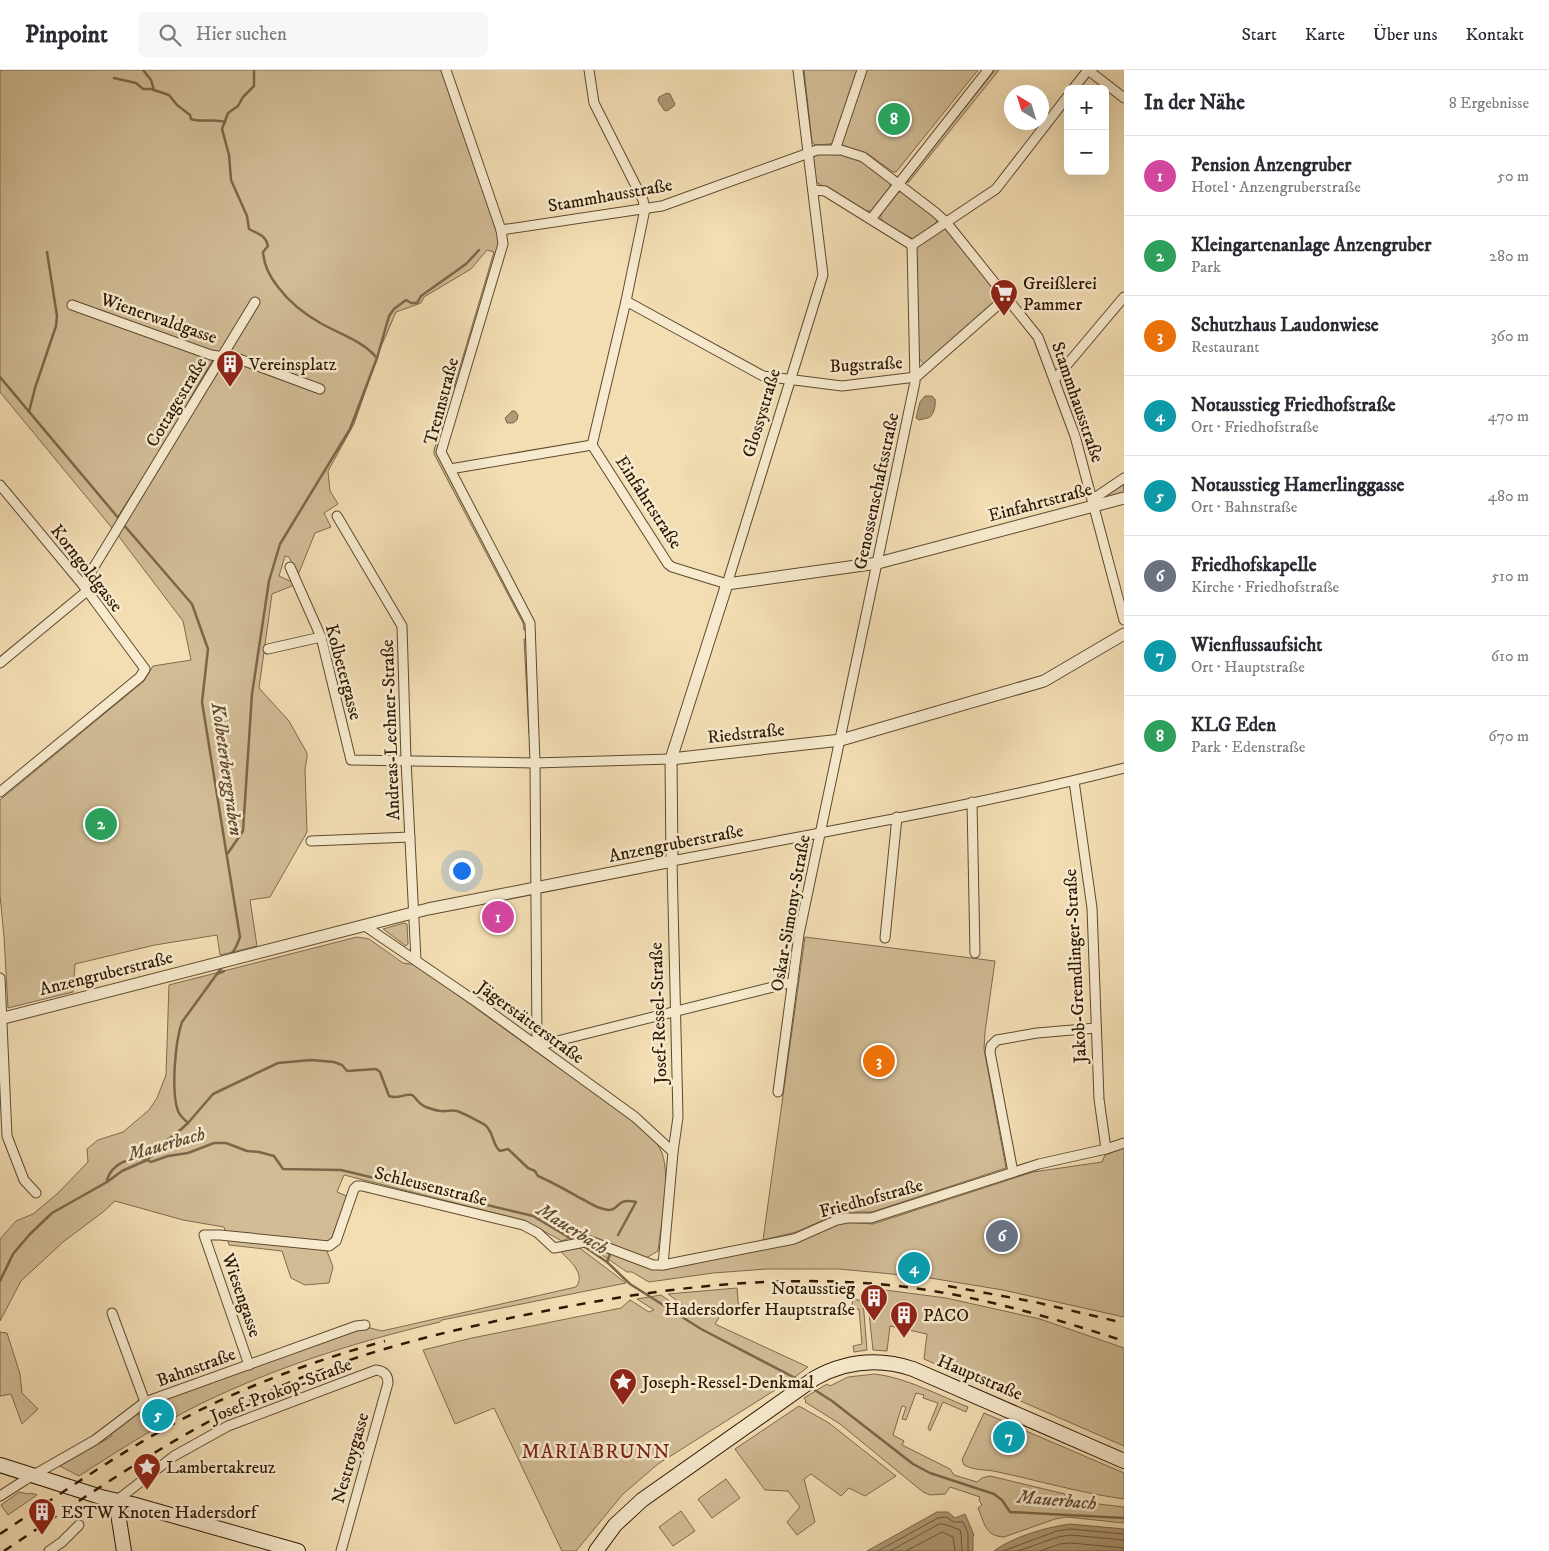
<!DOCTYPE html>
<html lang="de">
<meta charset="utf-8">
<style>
:root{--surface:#fff;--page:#f7f7f7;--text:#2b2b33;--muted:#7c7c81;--line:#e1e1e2;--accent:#ea580c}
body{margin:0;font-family:"IM FELL DW Pica",serif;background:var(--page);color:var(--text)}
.controls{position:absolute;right:15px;top:15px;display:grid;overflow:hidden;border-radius:8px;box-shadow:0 5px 20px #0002}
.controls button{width:45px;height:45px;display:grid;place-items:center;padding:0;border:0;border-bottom:1px solid var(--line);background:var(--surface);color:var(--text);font:25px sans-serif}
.compass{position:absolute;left:1004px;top:15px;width:45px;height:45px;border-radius:50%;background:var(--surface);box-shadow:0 5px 20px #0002;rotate:322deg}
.you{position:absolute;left:461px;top:800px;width:18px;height:18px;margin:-12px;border:4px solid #fff;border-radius:50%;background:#1a73e8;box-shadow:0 0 0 8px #1a73e833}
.badge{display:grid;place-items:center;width:32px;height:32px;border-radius:50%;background:var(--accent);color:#fff;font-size:16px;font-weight:700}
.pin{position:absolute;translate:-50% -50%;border:2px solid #fff;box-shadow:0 1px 5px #0006}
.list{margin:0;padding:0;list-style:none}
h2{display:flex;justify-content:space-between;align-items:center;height:65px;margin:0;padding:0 20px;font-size:21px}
h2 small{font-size:16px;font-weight:400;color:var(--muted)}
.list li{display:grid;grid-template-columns:32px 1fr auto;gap:15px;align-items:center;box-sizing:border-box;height:80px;padding:0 20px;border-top:1px solid var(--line)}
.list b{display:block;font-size:19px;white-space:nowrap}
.list p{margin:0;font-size:16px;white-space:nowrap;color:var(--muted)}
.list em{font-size:16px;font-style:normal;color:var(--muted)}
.icon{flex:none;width:28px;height:28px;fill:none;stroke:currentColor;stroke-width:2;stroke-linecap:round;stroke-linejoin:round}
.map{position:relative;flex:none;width:1124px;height:1481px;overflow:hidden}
header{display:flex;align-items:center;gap:30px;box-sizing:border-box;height:70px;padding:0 25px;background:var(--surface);border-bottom:1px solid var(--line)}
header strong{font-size:24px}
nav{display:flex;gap:28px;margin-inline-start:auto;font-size:18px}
.search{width:350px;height:45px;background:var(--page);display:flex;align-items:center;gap:12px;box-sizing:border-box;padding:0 18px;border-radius:8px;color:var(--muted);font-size:19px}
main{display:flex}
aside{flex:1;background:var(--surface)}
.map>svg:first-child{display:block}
.green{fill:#d1bc96;stroke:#7f6a4c}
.water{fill:#b09a77;stroke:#7c6648}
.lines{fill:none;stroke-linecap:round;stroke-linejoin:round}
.shore{stroke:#6e583c;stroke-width:1}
.stream{stroke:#7c6648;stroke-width:2.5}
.minor-casing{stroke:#5e492e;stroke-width:11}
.tertiary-casing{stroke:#5e492e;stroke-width:13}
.secondary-casing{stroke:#2d1702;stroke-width:16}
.minor{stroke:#f7eace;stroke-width:9}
.tertiary{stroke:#f7eace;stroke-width:11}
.secondary{stroke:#f7eace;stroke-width:14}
.rail{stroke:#2d1702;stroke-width:2.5;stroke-dasharray:9 9;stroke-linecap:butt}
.labels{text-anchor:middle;stroke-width:5;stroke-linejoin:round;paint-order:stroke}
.street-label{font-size:18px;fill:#2d1702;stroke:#f7eace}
.poi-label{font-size:18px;fill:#2d1702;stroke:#f7eace;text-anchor:start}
.water-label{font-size:19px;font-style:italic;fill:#614b31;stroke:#f7eace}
.quarter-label{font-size:20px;letter-spacing:1px;fill:#7a1f14;stroke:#f7eace}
</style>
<header>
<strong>Pinpoint</strong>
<div class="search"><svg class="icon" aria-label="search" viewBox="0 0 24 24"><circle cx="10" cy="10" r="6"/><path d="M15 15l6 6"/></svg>Hier suchen</div>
<nav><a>Start</a><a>Karte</a><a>Über uns</a><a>Kontakt</a></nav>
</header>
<main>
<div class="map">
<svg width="1124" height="1481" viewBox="0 0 1124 1481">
<rect width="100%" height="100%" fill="#f3deb4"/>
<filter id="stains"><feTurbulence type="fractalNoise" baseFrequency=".004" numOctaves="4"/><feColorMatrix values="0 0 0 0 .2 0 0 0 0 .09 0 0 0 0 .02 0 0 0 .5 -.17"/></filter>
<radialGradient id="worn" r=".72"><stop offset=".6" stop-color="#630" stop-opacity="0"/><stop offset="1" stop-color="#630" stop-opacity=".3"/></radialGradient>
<g class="green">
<polygon points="0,0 442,0 500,172 456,318 454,317 494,182 487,180 471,199 424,227 421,233 396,242 380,279 354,354 328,401 330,421 338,434 324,443 331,457 315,463 298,505 289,487 285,486 279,506 292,512 294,515 272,524 259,618 289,651 307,683 307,687 305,699 307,762 270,827 250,830 257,876 220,885 217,865 155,875 75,894 73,922 8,938 4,867 0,825 0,730 144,611 153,596 191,590 183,551 117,464 0,322"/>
<polygon points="804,0 858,0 833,73 830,74 815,75 812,72"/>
<polygon points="866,0 978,0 896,102 893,102 868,84 843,76 842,73"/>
<polygon points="995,0 999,0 908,113 908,108"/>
<path d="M 829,83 C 860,87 866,94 890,112 L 890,117 L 872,141 L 865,141 L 816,112 L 812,90 C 815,82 822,83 829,83 Z"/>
<path d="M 901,121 L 937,149 L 936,153 L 913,169 L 884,153 L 881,149 C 880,140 893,125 901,121 Z"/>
<polygon points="943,159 949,160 1001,226 1000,230 926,294 924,294 918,287 916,178"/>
<polygon points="445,346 447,349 437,380 526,552 525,560 524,560 523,553 434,384 434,380"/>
<polygon points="1123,412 1124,423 1106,428 1104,427 1104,425"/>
<polygon points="524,569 527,570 530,663 529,664"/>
<polygon points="404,853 407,854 408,874 406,876 383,859"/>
<path d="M 357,867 L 369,869 L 403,893 L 416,895 C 459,926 502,957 545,988 C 572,1008 652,1054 662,1083 C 671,1110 661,1153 658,1181 L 646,1188 L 591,1166 L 576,1162 L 569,1168 L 562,1171 L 523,1150 L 344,1105 L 337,1122 L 347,1126 L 327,1181 L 333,1197 L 329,1213 L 305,1215 L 291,1208 L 282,1181 L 229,1175 L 224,1157 L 183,1150 L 115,1131 L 103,1142 L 63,1172 L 21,1211 L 0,1251 L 0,1169 L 16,1151 L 33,1144 L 57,1124 L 88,1092 L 87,1079 L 98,1070 L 123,1062 L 149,1040 L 157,1028 L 166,1005 L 169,915 Z"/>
<polygon points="805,867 995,891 985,962 984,979 1006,1098 872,1142 842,1142 796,1162 763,1170"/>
<polygon points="1124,1078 1124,1247 1003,1220 924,1207 839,1199 767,1199 713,1203 649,1212 632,1202 627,1202 586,1174 593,1174 658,1199 795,1173 843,1152 873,1154 1033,1102 1102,1092 1105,1085"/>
<path d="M 577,1176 L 626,1213 L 442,1250 L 440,1252 C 363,1270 289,1293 217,1326 C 169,1348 124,1377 79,1406 L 60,1396 L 112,1366 L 111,1363 L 138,1343 L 144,1353 L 168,1341 L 163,1330 L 366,1257 L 382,1261 L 576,1217 C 586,1204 570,1191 561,1182 L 562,1179 Z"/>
<polygon points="737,1218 739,1242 723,1241 715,1254 808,1297 791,1310 658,1394 623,1424 576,1481 562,1481 494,1338 455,1354 423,1280 472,1268 621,1238 630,1230 649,1242 654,1240 637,1229 661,1225 680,1238 684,1238 684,1236 668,1224"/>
<polygon points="885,1220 946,1228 1040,1249 1124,1278 1124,1376 924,1289 927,1264 890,1256 887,1281 873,1280 867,1224 885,1226"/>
<polygon points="853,1229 863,1231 867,1280 854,1282 853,1276 862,1274 859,1239 854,1239 852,1236"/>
<polygon points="0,1262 7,1263 20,1304 22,1323 38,1339 22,1354 11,1324 0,1326"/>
<path d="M 875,1304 C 907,1308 938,1325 968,1337 L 966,1342 L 943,1332 L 930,1361 L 928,1358 L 938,1333 L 923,1328 L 924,1325 L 916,1323 L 906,1350 L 902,1349 L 906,1337 L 902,1336 L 893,1365 L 904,1371 L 902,1375 L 950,1399 L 954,1405 L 977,1412 L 982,1408 L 990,1406 L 1065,1424 L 1064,1430 L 1124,1437 L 1124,1453 L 1067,1447 L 1055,1449 L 1004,1467 C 985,1466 985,1454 978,1438 L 982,1435 L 979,1430 L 980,1427 L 950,1417 L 945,1424 L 930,1425 L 923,1422 L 840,1354 L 805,1332 L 806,1331 L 804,1328 L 827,1314 L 830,1316 L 848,1307 Z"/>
<polygon points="799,1336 829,1353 896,1406 865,1426 849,1418 841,1426 811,1404 804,1409 815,1452 797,1465 787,1452 800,1437 788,1421 765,1420 735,1379"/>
<path d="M 984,1343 L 1124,1403 L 1124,1429 C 1081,1423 1040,1411 998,1402 C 986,1399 975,1401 964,1395 L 962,1390 Z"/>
<polygon points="726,1409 740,1428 712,1448 698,1429"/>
<polygon points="19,1422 28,1424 31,1423 37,1425 8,1445 1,1435"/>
<polygon points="681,1441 695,1461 673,1476 659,1457"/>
</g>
<g class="water">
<polygon points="667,23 670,24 675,34 674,36 667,41 664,40 658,31 659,27"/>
<path d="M 925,326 L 932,326 L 935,329 C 936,335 934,346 928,348 C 925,349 922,349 919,350 L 916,348 L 920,332 Z"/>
<polygon points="512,341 515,341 518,345 517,350 513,353 507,353 505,348"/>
<polygon points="937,1442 948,1442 955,1448 965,1444 974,1465 973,1466 973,1481 867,1481"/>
<path d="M 1070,1454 L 1124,1459 L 1124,1481 L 994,1481 C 1012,1467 1047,1457 1070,1454 Z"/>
</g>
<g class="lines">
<g class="shore">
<polyline points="878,1481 938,1448 946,1447 954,1452 963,1452 968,1463 968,1481"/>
<path d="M 890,1481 L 939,1454 C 943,1453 955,1458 960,1460 L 961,1464 L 962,1481"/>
<polyline points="906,1481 942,1462 953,1467 955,1481"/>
<polyline points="1003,1481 1057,1461 1071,1459 1124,1464"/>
<polyline points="1018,1481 1058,1467 1070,1465 1124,1470"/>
<polyline points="1040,1481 1060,1474 1071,1473 1124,1478"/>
</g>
<g class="stream">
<polyline points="143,0 151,10 154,20"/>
<path d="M 254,0 L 254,16 L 243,27 L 238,36 L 228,43 L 222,59 L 229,85 L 231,110 L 247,146 L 249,159 C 258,164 266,165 268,176 L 263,182 C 264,196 269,206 278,217 C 290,233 304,244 322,254 C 340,264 363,271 377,288"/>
<path d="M 114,8 L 136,13 L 143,19 L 151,19 L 169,25 L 177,35 L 190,45 L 191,49 C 202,53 214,48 225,52"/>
<polyline points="0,307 120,450"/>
<polyline points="29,342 35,318 56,256 57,246 47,182"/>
<polyline points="182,344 213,291"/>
<polyline points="118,448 135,421"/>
<polyline points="123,454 192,534 208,579 202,632 240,867 236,877 231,885"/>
<polyline points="228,783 243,761 252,624 269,511 280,474 350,359 377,288 389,246 394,239 406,230 411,233 417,233 421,226 466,194 479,180"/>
<polyline points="217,904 224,901"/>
<path d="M 188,1053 C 184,1049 180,1046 178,1041 C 171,1022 175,972 182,952 L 222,897"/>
<path d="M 107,1110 C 112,1093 131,1086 147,1090 L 156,1082 L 160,1075 L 177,1063 L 188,1053 L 213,1024 L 278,993 L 311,990 L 334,992 L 342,995 L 347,1001 L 376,999 L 380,1002 L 389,1026 C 400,1030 403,1023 412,1025 C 416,1027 418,1034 426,1037 C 432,1039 439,1042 445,1041 C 449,1041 453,1040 457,1041 C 466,1044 476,1050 485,1055 C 494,1062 492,1075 500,1081 L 508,1079 L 528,1098 L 535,1101 L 538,1106 C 552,1112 566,1120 580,1128 C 591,1133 595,1138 608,1140 C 620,1141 615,1127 636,1132 L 618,1165"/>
<polyline points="582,1175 607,1192 630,1214 701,1259 801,1311"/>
<polyline points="607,1192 611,1181"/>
<polyline points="0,1211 13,1184 30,1164 52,1143 107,1112 122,1101 147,1090 151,1092 168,1086 188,1083 214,1073 226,1073 247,1081 259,1082 274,1086 283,1099 341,1100 533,1146 575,1171"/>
<polyline points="810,1317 832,1331 913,1394 930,1403 994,1424 1002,1430 1010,1442 1124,1448"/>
</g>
<defs>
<g id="minor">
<polyline points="446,0 501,160 503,174 441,382 530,553 535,693 537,976 793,912"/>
<polyline points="589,0 594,33 643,130 645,139 626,231 592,375 668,494 672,497 727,514 823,205 798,0"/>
<polyline points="1088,0 1124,28"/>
<polyline points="1073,19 1088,0"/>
<polyline points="835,80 862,0"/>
<polyline points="813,120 825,121 912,175"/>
<polyline points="871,149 988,0"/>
<polyline points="501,160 662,136 817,80 841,80 863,87 935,142 946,152 1038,267 1075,366 1124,550"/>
<polyline points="912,175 996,119 1068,26"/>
<polyline points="626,231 763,306 842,316 916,307 1007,227"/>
<polyline points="72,235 211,285 239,289 320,319"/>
<polyline points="1055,309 1124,227"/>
<polyline points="450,399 592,375"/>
<polyline points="0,415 83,515 145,599 140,607 0,722"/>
<polyline points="1093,429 1124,408"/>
<polyline points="337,446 402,556 406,690 416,890"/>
<polyline points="290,497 321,567 351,690 535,693 671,689"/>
<polyline points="83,515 255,232"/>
<polyline points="268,579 321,567"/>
<polyline points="0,593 87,521"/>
<polyline points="1074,711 1092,838 1099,1029 1106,1079"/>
<polyline points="972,732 975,883"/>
<polyline points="311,771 410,767"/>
<polyline points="365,856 478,933 635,1047 673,1082"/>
<polyline points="885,868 897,747"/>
<polyline points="0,908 7,1066 24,1110 36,1123"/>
<polyline points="778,1022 799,864 915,312 912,175"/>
<polyline points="1013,1102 990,982 991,976 997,970 1037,963 1096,958"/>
<path d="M 663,1195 L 673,1082 L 678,1047 L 672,791 C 823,762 975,736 1124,698"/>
<polyline points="112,1243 145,1332"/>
<polyline points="249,1295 204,1165 220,1165 329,1176 336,1171 354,1119 357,1116 362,1116 523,1155 538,1163 554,1178 590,1171 653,1195 663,1195 794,1169 837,1150 847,1148 871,1148 1039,1094 1106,1079 1124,1073"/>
<polyline points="0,1426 25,1410 95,1370 145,1332 356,1256 365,1255"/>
<path d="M 116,1431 L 174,1386 L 228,1356 L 376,1300 C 384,1301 388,1305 388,1313 L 341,1481"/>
<polyline points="49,1481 62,1472 79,1455"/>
</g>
<g id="tertiary">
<polyline points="671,689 841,670 1044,611 1124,564"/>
<polyline points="0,949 428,839 672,791 671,689 727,514 878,493 1124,428"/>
</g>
<g id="secondary">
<polyline points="0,1395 101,1427 132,1434 298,1481"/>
<polyline points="116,1431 124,1481"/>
<path d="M 596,1481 L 615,1455 L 642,1430 L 815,1308 C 846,1291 880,1288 913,1299 L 1124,1391"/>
</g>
</defs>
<use href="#minor" class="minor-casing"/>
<use href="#tertiary" class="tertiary-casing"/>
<use href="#secondary" class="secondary-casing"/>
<use href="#minor" class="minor"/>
<use href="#tertiary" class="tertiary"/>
<use href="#secondary" class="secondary"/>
<g class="rail">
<polyline points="948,1216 1035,1232 1124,1253"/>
<path d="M 0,1464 C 57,1426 113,1387 173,1354 C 240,1318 312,1291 385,1271"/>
<path d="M 4,1481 C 85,1427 165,1371 253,1329 C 338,1288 428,1265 520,1246 C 645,1220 771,1202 898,1216 C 976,1225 1050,1247 1124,1271"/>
</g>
</g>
<defs>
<symbol id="supermarket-pin" viewBox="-11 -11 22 30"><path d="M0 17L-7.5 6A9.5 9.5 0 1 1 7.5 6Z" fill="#8f2418" stroke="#f7eace"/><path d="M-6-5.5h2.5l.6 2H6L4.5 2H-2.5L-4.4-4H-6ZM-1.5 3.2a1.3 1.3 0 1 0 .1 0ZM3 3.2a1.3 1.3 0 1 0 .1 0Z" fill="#fff"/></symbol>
<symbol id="building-pin" viewBox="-11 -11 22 30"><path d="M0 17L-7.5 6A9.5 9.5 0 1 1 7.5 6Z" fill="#8f2418" stroke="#f7eace"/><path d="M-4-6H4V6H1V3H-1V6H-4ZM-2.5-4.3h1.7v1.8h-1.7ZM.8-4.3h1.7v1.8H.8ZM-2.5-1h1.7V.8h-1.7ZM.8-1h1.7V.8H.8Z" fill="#fff"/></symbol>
<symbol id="sight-pin" viewBox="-11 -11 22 30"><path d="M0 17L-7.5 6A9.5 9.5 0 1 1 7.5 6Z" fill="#8f2418" stroke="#f7eace"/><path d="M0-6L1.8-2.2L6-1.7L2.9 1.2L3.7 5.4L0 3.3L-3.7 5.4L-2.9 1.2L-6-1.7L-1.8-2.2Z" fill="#fff"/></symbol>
</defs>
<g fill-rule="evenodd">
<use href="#supermarket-pin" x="988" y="207" width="32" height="43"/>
<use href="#building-pin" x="214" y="278" width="32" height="43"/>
<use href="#building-pin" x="858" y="1212" width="32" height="43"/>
<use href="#building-pin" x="888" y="1229" width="32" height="43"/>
<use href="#sight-pin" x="607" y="1296" width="32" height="43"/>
<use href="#sight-pin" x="131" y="1381" width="32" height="43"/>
<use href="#building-pin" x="26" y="1426" width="32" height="43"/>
</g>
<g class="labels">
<g class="street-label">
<text transform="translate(610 125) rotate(-10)" y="6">Stammhausstraße</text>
<text transform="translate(159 248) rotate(19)" y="6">Wienerwaldgasse</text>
<text transform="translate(866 294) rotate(-3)" y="6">Bugstraße</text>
<text transform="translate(441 331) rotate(-75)" y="6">Trennstraße</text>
<text transform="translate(176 332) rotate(-59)" y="6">Cottagestraße</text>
<text transform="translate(1078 332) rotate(71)" y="6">Stammhausstraße</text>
<text transform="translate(761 343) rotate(-73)" y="6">Glossystraße</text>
<text transform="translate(876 421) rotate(-78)" y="6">Genossenschaftsstraße</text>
<text transform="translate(649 432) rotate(57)" y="6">Einfahrtstraße</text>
<text transform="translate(1040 432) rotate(-15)" y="6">Einfahrtstraße</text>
<text transform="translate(87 498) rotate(52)" y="6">Korngoldgasse</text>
<text transform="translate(344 602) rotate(75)" y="6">Kolbetergasse</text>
<text transform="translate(390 660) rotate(-92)" y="6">Andreas-Lechner-Straße</text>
<text transform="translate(746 663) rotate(-6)" y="6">Riedstraße</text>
<text transform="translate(676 773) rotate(-11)" y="6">Anzengruberstraße</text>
<text transform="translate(790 843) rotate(-80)" y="6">Oskar-Simony-Straße</text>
<text transform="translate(1075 896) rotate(-93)" y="6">Jakob-Gremdlinger-Straße</text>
<text transform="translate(106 903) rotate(-14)" y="6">Anzengruberstraße</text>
<text transform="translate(658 943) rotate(-92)" y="6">Josef-Ressel-Straße</text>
<text transform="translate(531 952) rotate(36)" y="6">Jägerstätterstraße</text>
<text transform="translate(431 1116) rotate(14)" y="6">Schleusenstraße</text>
<text transform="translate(871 1128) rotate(-15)" y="6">Friedhofstraße</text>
<text transform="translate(242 1225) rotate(71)" y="6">Wiesengasse</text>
<text transform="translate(196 1297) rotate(-20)" y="6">Bahnstraße</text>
<text transform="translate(980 1307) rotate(23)" y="6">Hauptstraße</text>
<text transform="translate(281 1320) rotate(-21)" y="6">Josef-Prokop-Straße</text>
<text transform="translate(350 1388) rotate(-74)" y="6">Nestroygasse</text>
</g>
<g class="poi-label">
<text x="1023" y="219">Greißlerei<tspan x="1023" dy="21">Pammer</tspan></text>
<text x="249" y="300">Vereinsplatz</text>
<text x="855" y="1224" text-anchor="end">Notausstieg<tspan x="855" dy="21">Hadersdorfer Hauptstraße</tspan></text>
<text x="923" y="1251">PACO</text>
<text x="642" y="1318">Joseph-Ressel-Denkmal</text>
<text x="166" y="1403">Lambertakreuz</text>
<text x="61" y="1448">ESTW Knoten Hadersdorf</text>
</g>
<g class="water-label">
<text transform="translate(228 699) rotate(82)" y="7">Kolbeterberggraben</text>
<text transform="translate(166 1073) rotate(-16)" y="7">Mauerbach</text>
<text transform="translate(573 1158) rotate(32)" y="7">Mauerbach</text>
<text transform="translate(1057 1429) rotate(5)" y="7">Mauerbach</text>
</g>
<g class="quarter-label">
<text x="596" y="1388">MARIABRUNN</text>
</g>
</g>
<rect width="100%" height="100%" filter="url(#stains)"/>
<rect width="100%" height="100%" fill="url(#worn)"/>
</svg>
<div class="controls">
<button>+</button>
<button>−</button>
</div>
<svg class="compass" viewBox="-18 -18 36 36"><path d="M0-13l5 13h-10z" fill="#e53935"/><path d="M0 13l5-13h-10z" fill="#7c7c81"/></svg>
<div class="you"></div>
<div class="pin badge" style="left:498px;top:847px;background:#d1479c">1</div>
<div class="pin badge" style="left:101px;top:754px;background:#2e9e5b">2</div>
<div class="pin badge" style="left:879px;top:991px;background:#e8710a">3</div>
<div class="pin badge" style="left:914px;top:1198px;background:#0f9aa8">4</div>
<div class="pin badge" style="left:158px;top:1345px;background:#0f9aa8">5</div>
<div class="pin badge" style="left:1002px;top:1166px;background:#6b7280">6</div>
<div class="pin badge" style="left:1009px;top:1367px;background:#0f9aa8">7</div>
<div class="pin badge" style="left:894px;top:49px;background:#2e9e5b">8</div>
</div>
<aside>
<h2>In der Nähe<small>8 Ergebnisse</small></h2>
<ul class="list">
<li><span class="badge" style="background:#d1479c">1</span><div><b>Pension Anzengruber</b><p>Hotel · Anzengruberstraße</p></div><em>50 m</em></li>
<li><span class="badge" style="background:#2e9e5b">2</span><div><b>Kleingartenanlage Anzengruber</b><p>Park</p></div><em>280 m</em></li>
<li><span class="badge" style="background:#e8710a">3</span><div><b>Schutzhaus Laudonwiese</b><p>Restaurant</p></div><em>360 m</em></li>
<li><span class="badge" style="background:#0f9aa8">4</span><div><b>Notausstieg Friedhofstraße</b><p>Ort · Friedhofstraße</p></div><em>470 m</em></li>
<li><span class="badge" style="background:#0f9aa8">5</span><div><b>Notausstieg Hamerlinggasse</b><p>Ort · Bahnstraße</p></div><em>480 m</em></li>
<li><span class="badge" style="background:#6b7280">6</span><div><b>Friedhofskapelle</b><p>Kirche · Friedhofstraße</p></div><em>510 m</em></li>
<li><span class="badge" style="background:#0f9aa8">7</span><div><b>Wienflussaufsicht</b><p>Ort · Hauptstraße</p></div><em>610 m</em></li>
<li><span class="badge" style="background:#2e9e5b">8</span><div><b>KLG Eden</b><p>Park · Edenstraße</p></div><em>670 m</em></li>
</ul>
</aside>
</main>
